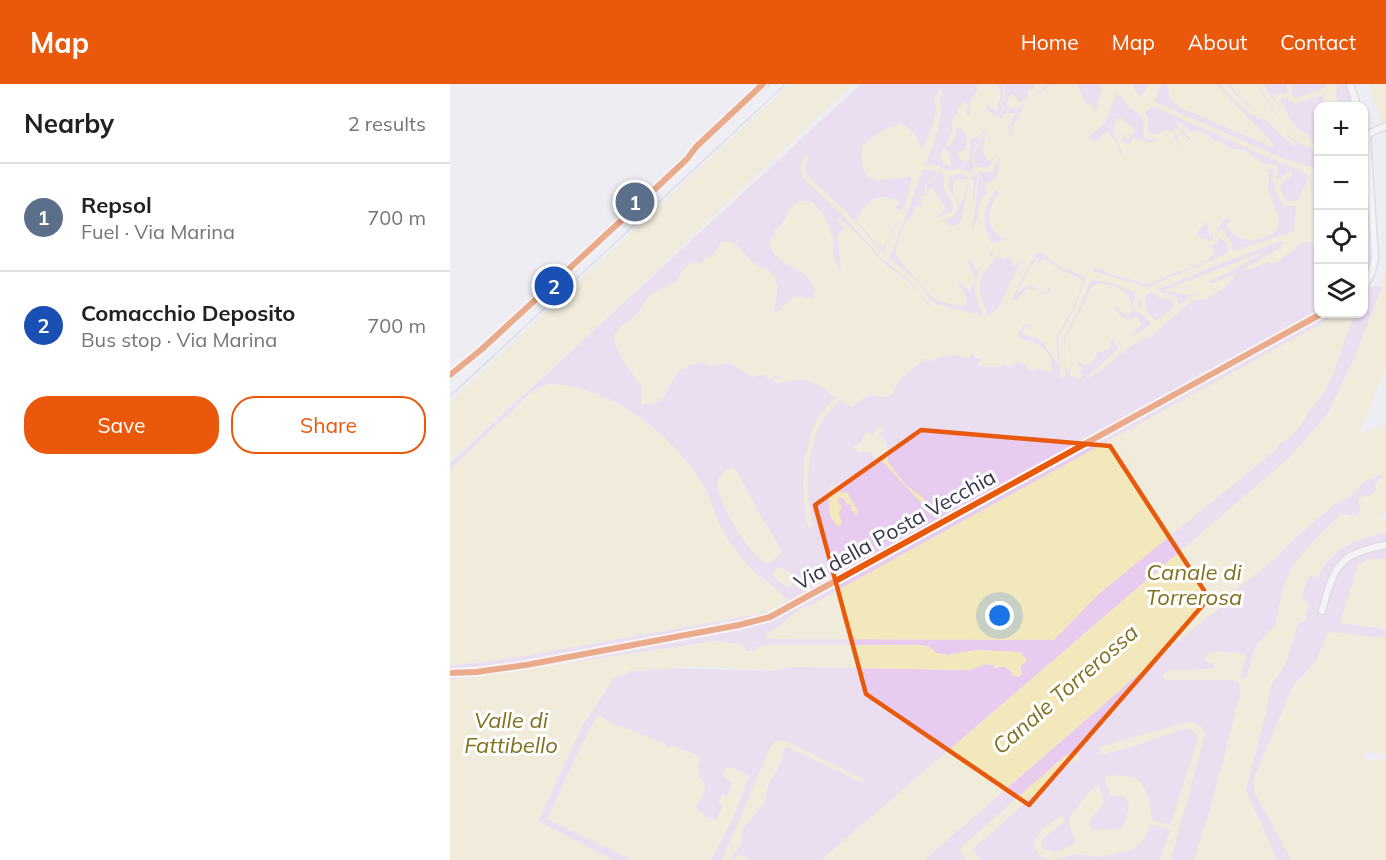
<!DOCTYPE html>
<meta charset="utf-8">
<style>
:root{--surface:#fff;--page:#f6f6f6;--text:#202124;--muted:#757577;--line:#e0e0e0;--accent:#ea580c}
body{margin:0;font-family:Mulish,sans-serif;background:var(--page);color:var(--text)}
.controls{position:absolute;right:18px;top:18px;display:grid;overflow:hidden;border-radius:12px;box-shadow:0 2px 4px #0004}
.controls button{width:54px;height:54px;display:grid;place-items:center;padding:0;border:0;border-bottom:2px solid var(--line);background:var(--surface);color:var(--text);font:30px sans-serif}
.you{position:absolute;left:550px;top:532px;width:21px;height:21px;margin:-15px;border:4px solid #fff;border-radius:50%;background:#1a73e8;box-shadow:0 0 0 9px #1a73e833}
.badge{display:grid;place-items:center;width:39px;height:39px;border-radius:50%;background:var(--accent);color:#fff;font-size:20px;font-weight:700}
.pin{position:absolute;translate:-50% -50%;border:3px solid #fff;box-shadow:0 2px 6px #0006}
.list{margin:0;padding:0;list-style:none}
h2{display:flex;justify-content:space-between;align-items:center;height:78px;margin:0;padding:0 24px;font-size:26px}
h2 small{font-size:20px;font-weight:400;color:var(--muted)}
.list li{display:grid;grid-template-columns:39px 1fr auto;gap:18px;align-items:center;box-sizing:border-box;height:108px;padding:0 24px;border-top:2px solid var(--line)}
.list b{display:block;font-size:22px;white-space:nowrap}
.list p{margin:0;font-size:20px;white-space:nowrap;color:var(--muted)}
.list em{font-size:20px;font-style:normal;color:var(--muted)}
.actions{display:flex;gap:12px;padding:18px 24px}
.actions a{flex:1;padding:14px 0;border:2px solid var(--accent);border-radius:24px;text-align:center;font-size:21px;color:var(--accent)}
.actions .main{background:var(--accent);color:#fff}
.icon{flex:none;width:33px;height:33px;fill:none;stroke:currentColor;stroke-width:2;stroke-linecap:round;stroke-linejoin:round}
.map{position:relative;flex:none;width:936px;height:776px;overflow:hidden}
header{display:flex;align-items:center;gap:36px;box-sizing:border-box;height:84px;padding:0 30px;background:var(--accent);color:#fff}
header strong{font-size:28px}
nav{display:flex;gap:33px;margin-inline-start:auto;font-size:21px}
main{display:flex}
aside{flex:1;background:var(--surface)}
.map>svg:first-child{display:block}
.green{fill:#e8ccef;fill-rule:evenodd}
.water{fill:#f3e8bc;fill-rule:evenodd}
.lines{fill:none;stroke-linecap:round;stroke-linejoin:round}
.stream{stroke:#f3e8bc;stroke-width:1.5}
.canal{stroke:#f3e8bc;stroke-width:5}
.street-casing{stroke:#cbcad1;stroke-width:9}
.secondary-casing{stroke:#cdccdc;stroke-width:12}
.street{stroke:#fcfcfd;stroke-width:6}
.secondary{stroke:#f1f0f7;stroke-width:9}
.cycleway-casing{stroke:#fff;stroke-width:10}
.cycleway{stroke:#e8590c;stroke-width:6}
.marked{fill:none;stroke:#e8590c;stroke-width:4.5;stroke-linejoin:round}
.labels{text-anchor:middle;stroke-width:6;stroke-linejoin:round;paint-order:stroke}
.street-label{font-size:21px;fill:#38374b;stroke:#fff}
.water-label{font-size:22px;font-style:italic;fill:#827120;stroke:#fff}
</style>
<header>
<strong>Map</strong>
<nav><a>Home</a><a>Map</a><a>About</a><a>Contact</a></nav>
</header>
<main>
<aside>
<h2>Nearby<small>2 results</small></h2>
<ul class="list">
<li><span class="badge" style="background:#5c6f8a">1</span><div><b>Repsol</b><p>Fuel · Via Marina</p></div><em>700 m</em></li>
<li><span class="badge" style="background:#1a4fb4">2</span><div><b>Comacchio Deposito</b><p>Bus stop · Via Marina</p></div><em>700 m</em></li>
</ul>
<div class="actions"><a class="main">Save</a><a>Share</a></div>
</aside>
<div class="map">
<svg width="936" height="776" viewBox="0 0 936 776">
<rect width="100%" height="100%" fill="#ededf3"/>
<g class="green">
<path d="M 411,0 L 603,0 L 576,18 L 563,43 L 560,63 L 551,67 L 551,80 L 543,103 L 549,108 C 538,125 533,143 554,155 L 550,158 L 540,158 L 540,165 L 552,176 L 560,173 L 564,182 L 572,175 L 573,177 L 548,224 L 532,237 L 486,226 L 476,220 L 470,209 L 459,198 L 437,182 L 401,144 L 389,134 L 388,135 L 390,141 L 395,144 L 388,150 L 391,185 L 389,187 L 383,169 L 384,157 L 374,131 L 362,118 L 350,117 C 331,127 340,138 325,147 L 326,151 L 320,156 C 320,177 342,180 355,191 C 360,195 363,201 366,207 L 362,215 L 344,212 L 337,220 L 331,222 L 333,224 L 323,230 C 325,218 330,204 324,193 C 320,184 312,185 305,180 C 294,172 288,153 271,159 L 264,170 L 256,174 L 251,179 L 240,179 L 232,187 L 227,197 L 199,211 L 188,230 L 173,241 L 164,251 L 164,257 L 174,278 L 192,303 L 191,320 C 218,323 214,305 227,290 C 232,283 243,279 252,278 L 263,283 C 282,274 286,284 302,293 L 314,290 L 320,296 L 328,291 L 334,294 L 325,294 L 324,297 L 327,299 C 337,298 346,294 356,296 C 373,300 386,317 402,323 L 413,314 L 422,311 L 437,313 L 442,310 L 450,295 L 477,273 L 481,277 L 495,271 L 500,273 L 504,270 L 519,275 L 522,268 L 525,273 L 532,277 L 528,279 L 530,282 L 546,283 L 555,280 L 559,283 L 568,278 L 575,280 L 580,287 L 590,285 L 600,288 L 602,281 C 594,259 588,260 568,254 L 569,248 L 574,240 L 579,241 L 581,247 L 576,242 L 572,250 C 577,252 582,252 586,254 C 597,260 602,272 608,281 L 606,254 L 621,227 L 630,207 L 632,195 L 615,188 L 594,175 L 582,184 L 588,175 L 587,173 L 566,211 C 576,202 579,196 591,209 L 596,208 L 597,203 L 594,198 L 602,207 L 593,211 L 585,205 L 577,205 L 567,216 L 561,216 L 576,186 L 586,169 L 592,169 L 613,184 L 615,178 L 636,184 L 640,182 L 672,193 L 685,195 L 692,200 L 700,199 L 757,176 L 763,171 L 763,164 L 750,157 L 747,150 L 749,145 L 755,141 L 756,135 L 760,152 L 763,150 L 762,142 L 771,134 L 782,136 L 777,141 C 786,162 810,157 827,147 L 829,135 L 818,104 L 819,91 L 814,80 L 794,66 L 781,65 L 768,56 L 765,58 L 758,51 L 746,46 L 744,51 L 742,50 L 731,39 L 728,40 L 728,42 L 745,59 L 741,58 L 733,50 L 735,63 L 733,67 L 729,64 L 725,54 L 715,52 L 700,59 L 683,54 L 680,59 L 675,60 L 671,50 L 672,49 L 675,54 L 678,55 L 686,46 L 667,34 L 663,46 L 673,71 L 670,70 L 667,60 L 659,49 L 653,49 L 649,57 L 639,56 L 640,50 L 654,40 L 656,36 L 643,26 L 643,21 L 635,19 L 627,0 L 896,0 L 902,22 L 868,22 L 868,230 L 914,230 L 914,204 L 932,202 L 907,268 L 878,329 L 840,373 L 371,776 L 301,776 L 292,771 L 279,776 L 290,762 L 293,744 L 315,718 L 318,700 L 329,683 L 335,662 L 411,698 L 413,695 L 336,657 L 325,657 L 272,776 L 261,776 L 282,737 L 299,692 L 283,684 L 276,685 L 272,691 L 282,699 L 277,713 L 272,710 L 269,717 L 272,723 L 267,736 L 255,733 L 253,728 L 249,728 L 246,722 C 250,718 257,707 254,700 C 251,695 249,694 249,687 C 248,683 250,678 251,673 L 223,662 L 218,663 L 213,659 L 171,642 L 166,642 L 149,631 L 139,646 L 97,735 L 182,776 L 163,776 L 88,737 L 133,641 L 161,599 L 159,594 L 177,590 L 179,587 L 196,587 L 198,585 L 210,584 L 323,587 L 342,583 L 519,586 L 536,580 L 545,581 L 544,584 L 554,582 L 562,588 L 562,591 L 568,593 L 572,590 L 570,583 L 577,576 L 570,568 L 525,566 L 497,571 L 486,569 L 480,563 L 471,561 L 316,561 L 307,563 L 306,567 L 296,567 L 292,561 L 266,557 L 0,596 L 0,581 L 35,578 L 91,569 L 309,530 L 326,525 L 338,516 C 322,500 302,489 288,470 C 282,461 275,452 270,443 C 263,427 260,411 250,396 C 229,363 188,326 150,311 C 143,308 135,307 128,305 C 116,301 105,298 92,302 C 76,307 63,331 47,340 L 0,386 L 0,379 ZM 488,21 L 491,29 L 487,49 L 439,173 L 434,168 L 449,134 C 440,142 442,156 433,163 L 427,160 L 408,137 C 415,119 427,106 448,117 L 448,122 L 443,121 L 451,128 L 454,124 L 462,94 L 461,92 C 453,95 446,94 438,95 C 410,99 412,83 412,62 C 422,53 436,43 450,40 C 461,45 469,52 470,65 L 472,65 L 482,43 ZM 279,384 L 282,384 L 287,388 L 316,441 L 329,461 L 331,470 L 319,479 C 303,480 266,415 268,399 C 269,391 274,388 279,384 ZM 327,484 L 332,484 L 341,489 L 344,498 L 340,503 L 336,503 L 324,493 L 323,489 Z"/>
<polygon points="914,78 920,176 914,196"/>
<polygon points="935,389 927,406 910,421 910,430 907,432 891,430 862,459 841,484 830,518 826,541 807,560 803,568 797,594 794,597 791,592 791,571 772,568 757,571 755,576 765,580 763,584 715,588 713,593 717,596 783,596 788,598 791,606 763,716 744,776 474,776 714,568 769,524 785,506 824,476 846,453 885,420 900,412 915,397"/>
<path d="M 936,448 L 936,474 L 916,476 L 890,539 L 936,545 L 936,554 L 877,550 L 866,578 L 845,599 L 804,694 L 804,706 L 841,776 L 827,776 L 796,706 L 816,628 L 820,603 L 836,579 L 848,539 L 855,537 L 859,521 L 852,513 L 856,497 L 859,492 L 868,493 C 883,461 906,457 936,448 Z"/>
</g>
<g class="water">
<polygon points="340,0 403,0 135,254 0,377 0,318"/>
<path d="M 528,0 L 546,0 C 556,13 547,15 548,28 L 537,21 L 536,23 L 537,26 L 550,35 L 555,29 L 563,29 L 566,25 L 565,23 L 560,24 L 557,21 L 557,17 L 560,11 L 564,11 L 568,17 L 571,18 L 577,13 L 579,6 L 585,4 L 583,0 L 600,0 L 594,2 C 585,15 563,20 561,41 L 557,42 L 562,54 L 563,43 L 576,18 L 603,0 L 627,0 L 635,19 L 643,21 L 643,26 L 646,27 L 652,0 L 684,0 L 683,3 L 691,13 L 698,0 L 712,0 C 701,15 711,24 689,30 L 680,24 L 667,8 C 660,26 659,41 640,50 L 639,56 L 649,57 L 653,49 L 659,49 L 667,60 L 670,70 L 673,71 L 663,46 L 665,36 L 670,34 L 686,46 L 678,55 L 675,54 L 673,49 L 671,50 L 675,60 L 680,59 L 683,54 L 700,59 L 715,52 L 725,54 L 729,64 L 733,66 L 735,63 L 732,52 L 733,50 L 740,58 L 743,58 L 728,42 L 727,40 L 731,39 L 742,50 L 745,46 L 758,51 L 765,58 L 768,56 L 781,65 L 797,68 L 814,80 L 819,91 L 818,104 L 829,135 L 828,145 C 814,160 786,160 777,141 L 781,136 L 771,134 L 762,142 L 763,150 L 760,152 L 756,135 L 755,141 L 749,146 L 747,150 L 750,157 L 764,166 L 763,171 L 757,176 L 700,199 C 692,200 653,188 644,183 L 643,187 L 697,203 L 783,167 L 844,147 L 846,119 L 859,93 L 854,89 L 830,77 L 831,74 L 868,85 L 868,109 L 863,113 L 866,119 L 864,133 L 868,141 L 868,164 L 859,158 L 853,158 L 826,179 L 818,178 L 795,187 L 796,183 L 830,164 L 835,159 L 831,157 L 791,173 L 776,177 L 693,212 L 668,201 L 640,195 L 608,182 L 592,169 L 586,169 L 576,186 L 562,216 L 567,216 L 577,205 L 585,205 L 593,211 L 602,207 L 595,200 L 598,206 L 594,209 L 580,201 L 574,203 L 566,211 L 579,184 L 587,173 L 589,175 L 585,182 L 594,175 L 615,188 L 632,195 L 630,207 L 621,227 L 606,254 L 608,283 C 602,272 598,260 587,254 C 582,252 577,252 572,250 L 576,242 L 581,246 L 579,241 L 574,240 L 569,248 L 569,254 C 586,259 602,262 602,286 L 600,288 L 590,285 L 580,287 L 575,280 L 568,278 L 559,283 L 554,280 L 546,283 L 530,282 L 528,278 L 532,276 L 522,269 L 519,275 L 505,271 L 500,273 L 495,271 L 481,277 L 476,274 L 450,295 L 442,310 L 437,313 L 423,311 L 414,314 L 402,323 C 386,317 373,300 356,296 C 345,294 337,298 327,299 L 323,297 L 325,294 L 334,294 L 328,291 L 320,296 L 314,290 L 302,293 C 286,283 282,274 263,283 L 252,278 L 240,281 L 236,285 L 233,284 C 231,287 228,288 226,290 C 213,307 217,323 191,320 L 192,303 L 174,278 L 164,257 L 164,251 L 173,241 L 188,230 L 199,211 L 208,208 L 227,197 L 232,187 L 240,179 L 251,179 L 256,174 L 264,170 L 271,159 C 289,153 293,172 305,180 C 315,187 325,186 327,201 C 328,207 324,222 324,229 L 332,224 L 331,222 L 337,220 L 344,212 L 362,215 L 366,207 C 363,202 360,195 355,191 C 342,180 320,177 320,156 L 326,151 L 324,147 C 340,138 331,127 350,117 L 362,118 L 374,131 L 384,157 L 383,169 L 389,187 L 391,185 L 388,150 L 395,145 L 390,141 L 387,135 L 389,134 L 401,144 L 437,182 L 459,198 L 479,222 L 532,237 L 548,224 L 572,176 L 564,182 L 560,173 L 552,176 L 541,166 L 539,177 L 527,187 L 521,177 L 517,176 L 526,196 L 520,207 L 507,195 L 517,216 L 515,221 L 512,223 L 484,215 L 446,172 L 446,164 L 454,142 L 457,136 L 462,132 L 466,122 L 473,121 L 468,116 L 473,117 L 470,112 L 476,111 L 479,104 L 484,106 L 495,123 L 494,127 L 485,134 L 486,136 L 493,137 L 501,142 L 506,142 L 511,137 L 519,99 L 517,100 L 514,115 L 509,119 L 503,106 L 503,99 L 508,95 L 524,95 L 522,125 L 528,90 L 530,89 L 522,145 L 529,132 C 525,120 532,116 537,108 L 534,101 C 553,95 548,84 550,67 L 540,77 L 536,76 L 533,66 L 536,47 L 535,44 L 529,53 L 521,55 L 519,76 L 514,78 L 509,73 L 506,68 L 515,66 L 517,52 L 509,43 L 506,45 L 507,50 L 502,59 L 495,65 L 500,72 L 501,82 L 493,80 L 490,70 L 498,57 L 502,46 L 502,35 L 508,29 L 508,24 L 514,17 L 518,19 L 517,32 L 519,32 L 522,13 L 527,8 ZM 546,106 L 549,108 C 536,124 534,144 554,155 L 550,158 L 540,158 L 541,154 C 529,140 535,120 546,106 Z"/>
<polygon points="718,0 766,0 821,57 824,64 729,23 719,13"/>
<path d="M 780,0 L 808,0 C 824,32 837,47 868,63 L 868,68 L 851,60 L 837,51 L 846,60 L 844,63 L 787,10 Z"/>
<polygon points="876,0 888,0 886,11 889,19 887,22 872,22"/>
<polygon points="919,0 936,0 936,55 935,50"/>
<path d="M 488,20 L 491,29 L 487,49 L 440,174 L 434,168 L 448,135 C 440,142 441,156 433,163 L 427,160 L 407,137 L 411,126 L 423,115 L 440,114 L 449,117 L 449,120 L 445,123 L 451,127 L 454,124 L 462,94 L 461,92 C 453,95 445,94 437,95 C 411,99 412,82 412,62 C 422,53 436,43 450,40 C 461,45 469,52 470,65 L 472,65 L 482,43 Z"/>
<path d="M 818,166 L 782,187 L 756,199 L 763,199 L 787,189 L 780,199 L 768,208 L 754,216 L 744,217 L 737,221 L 701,252 L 684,260 L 643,292 L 635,294 L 669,264 L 664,259 L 666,254 L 661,256 L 660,263 L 653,268 L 646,268 L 647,272 L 639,282 L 634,281 L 628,277 L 628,281 L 632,284 L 629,288 L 634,291 L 629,295 C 613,296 612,263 617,251 C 625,236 634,220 641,204 L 646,200 C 663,198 689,210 680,231 L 673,229 L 666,222 L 665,225 L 672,233 L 680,235 L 689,233 L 691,241 L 682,250 L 682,253 L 746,209 L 737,211 L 716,207 L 716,205 Z"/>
<path d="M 936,184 L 936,281 L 910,349 L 936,341 L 936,428 L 926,436 L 936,434 L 936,448 C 905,457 883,460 868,493 L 859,492 L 856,497 L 852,513 L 859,521 L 854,537 L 848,539 L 836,579 L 820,603 L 816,628 L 796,706 L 827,776 L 744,776 L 763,716 L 791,606 L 788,598 L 783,596 L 717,596 L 715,595 L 714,590 L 718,586 L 752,586 L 763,584 L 765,580 L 756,578 L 756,573 L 761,568 L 765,567 L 796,570 L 791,592 L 794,597 L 797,593 C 803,568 806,558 826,541 C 830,527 830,513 835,499 C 846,470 870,453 891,430 L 907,432 L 911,424 L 908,419 L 908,415 L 915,411 L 919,412 L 926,406 L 925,400 L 934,390 L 915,397 L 900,412 L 885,420 L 846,453 L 824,476 L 785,506 L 769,524 L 714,568 L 474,776 L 371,776 L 840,373 L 879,329 L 907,268 L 932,202 Z"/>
<path d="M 888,230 L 907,230 L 899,243 L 883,291 L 875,307 L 859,328 L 852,340 L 838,356 L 831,358 L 826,366 L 650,509 L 604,556 L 315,555 L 315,552 C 322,547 344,532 348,525 L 359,522 Z"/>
<path d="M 98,300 C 156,299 225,352 253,401 C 263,418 266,438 278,455 C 288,470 299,485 313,496 C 322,503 331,509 338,516 L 326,525 L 309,530 L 91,569 L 35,578 L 0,581 L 0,386 L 47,340 C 66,329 77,306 98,300 Z"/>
<polygon points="431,341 434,345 429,352 437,359 438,378 455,400 472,413 476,419 472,420 433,378 425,376 420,368 409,368 402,363 410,359 417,348 419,348 423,354 423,350"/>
<path d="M 279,384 L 282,384 L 287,388 L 316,441 L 329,461 L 331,470 L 319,479 C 303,480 266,415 268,398 C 269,391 274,388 279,384 Z"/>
<path d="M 383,400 L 388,408 L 398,409 C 399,417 408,421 408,430 L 405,431 L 404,427 L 401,427 L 401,421 L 397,420 L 392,413 L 388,415 L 389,420 L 392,422 C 388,428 388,432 392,437 L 390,442 L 387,442 L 380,432 L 378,406 Z"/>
<polygon points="936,474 936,545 890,539 908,481 917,476"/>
<polygon points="332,484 342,491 344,498 340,503 335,502 324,493 325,485"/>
<polygon points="881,548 936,554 936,672 915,667 914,675 929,678 926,675 936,676 936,776 841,776 804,706 804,694 841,606 866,578 877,550"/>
<path d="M 266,557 L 293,561 L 296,567 L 305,567 L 306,563 L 316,561 L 471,561 L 480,563 L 486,569 L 497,571 L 525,566 L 570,568 L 577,576 L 570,583 L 572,590 L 568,593 L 562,591 L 562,588 L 554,582 L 544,584 L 545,581 L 536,580 L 519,586 L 342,583 C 309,589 277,583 244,583 C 229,583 212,587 199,585 L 196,587 L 179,587 L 177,590 L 159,595 L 161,599 L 133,641 L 88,737 L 163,776 L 0,776 L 0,596 Z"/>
<path d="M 148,631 L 166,642 L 171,642 L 213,659 L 218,663 L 223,662 L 251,673 C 250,678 248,683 249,687 C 249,694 252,695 254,700 C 257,707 250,718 246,722 L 248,728 L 253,728 L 255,733 L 267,736 L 272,723 L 269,717 L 272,710 L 277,713 L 282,699 L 272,691 L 276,684 L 283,684 L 299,692 L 282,737 L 261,776 L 182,776 L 97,735 L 139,646 Z"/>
<path d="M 744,638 L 753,644 L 755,651 L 721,776 L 710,776 L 720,746 L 701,740 L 694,756 L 683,766 L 648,773 L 627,770 L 604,776 L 592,773 L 586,767 L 584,758 L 591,746 L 612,731 L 615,738 L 594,753 L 591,760 L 593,765 L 606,768 L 625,759 L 626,755 L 621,747 L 619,734 L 637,710 L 648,700 L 655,718 L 641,734 L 640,741 L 644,746 L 671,745 L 675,738 L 679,720 L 674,713 L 660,712 L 655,697 L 657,692 C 695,689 698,702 702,736 L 720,741 L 748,655 L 745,648 L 738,645 L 731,646 L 679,664 L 650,671 L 649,663 L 733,639 Z"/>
<polygon points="328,656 335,657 414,695 412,698 335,662 329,683 318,700 315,718 293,744 290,762 279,775 292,771 301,776 272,776 318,668 325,657"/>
<polygon points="629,669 629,676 622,677 522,766 530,776 517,776 511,769 510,764 616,671"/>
</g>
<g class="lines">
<g class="stream">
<polyline points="547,33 551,30 553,24 551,19 555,14 553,0"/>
<path d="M 526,87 C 519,65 528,63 536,45"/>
<polyline points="476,111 476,102 487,90 487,84"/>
</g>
<g class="canal">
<path d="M 773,0 C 784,11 800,33 816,33"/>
<polyline points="811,0 842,50"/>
<path d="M 839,0 L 841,15 L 846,17 C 857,11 856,14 866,11 C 871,9 873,5 880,4"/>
<path d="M 840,12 L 827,12 C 832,26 841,47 856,52 L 860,61"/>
<polyline points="699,18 835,78"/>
<polyline points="689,25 696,35 696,52 708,53 715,48 721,52 725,47 728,47 732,61 730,68"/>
<polyline points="489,27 487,16 490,8"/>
<polyline points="356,74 352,84 356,94 394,129 433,172 466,199 478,216 485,222 533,235 541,234"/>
<polyline points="469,83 487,84 499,90 510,87 520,92 528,85 540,86 548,72 555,67"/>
<polyline points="816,83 823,82 826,84 824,95 828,100"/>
<polyline points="840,90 829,98 827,105 835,120 846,119"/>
<polyline points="481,139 502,130 506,125 503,114 496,105 497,90"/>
<polyline points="749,155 762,160 772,148 774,154 779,158 780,168"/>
<polyline points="765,155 766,150 764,144 772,136"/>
<polyline points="702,205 708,210 725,215 725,226"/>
<polyline points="689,207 685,222 687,225 694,229"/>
<polyline points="693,209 694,229 706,241"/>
<path d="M 537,235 C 530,218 521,201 534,184 C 538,178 543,176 546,170"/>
<polyline points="613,291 611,254 626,226 640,191"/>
<path d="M 360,441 C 353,404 353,374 368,339 C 372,330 382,321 389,313"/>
</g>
<defs>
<g id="street">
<polyline points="900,0 907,22"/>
<polyline points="914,46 917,53 925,174 921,190 914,203"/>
<polyline points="917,53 920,49 936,42"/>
<path d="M 872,527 C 884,482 888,470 936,461"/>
<polyline points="0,589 26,588 76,581 289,541 320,533 871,230"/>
</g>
<polyline id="secondary" points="0,305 328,0"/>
</defs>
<use href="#street" class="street-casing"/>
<use href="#secondary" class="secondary-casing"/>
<use href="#street" class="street"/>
<use href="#secondary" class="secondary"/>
<defs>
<g id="cycleway">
<polyline points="0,291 32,265 173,135 237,75 246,63 313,0"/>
<polyline points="0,589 26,588 76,581 289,541 320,533 871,230"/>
</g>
</defs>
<use href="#cycleway" class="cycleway-casing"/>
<use href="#cycleway" class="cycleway"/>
</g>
<path d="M0 0H936V776H0ZM 471,346 L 660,362 L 759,514 L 579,721 L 416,610 L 365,421 Z" fill="#ededf3" fill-opacity=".55" fill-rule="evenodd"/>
<path class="marked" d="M 471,346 L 660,362 L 759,514 L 579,721 L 416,610 L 365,421 Z"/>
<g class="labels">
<g class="street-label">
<text transform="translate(445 446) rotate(-29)" y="7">Via della Posta Vecchia</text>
</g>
<g class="water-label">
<text x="744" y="496">Canale di<tspan x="744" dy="25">Torrerosa</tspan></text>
<text transform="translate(615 605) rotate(-41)" y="8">Canale Torrerossa</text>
<text x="61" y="644">Valle di<tspan x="61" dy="25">Fattibello</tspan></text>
</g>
</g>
</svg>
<div class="controls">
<button>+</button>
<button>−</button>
<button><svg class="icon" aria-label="locate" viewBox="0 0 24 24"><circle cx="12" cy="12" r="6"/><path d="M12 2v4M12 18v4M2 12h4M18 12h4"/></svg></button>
<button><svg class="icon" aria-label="layers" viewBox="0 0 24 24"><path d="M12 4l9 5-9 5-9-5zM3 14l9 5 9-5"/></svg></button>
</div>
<div class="you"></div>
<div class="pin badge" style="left:185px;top:118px;background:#5c6f8a">1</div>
<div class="pin badge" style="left:104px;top:202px;background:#1a4fb4">2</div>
</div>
</main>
